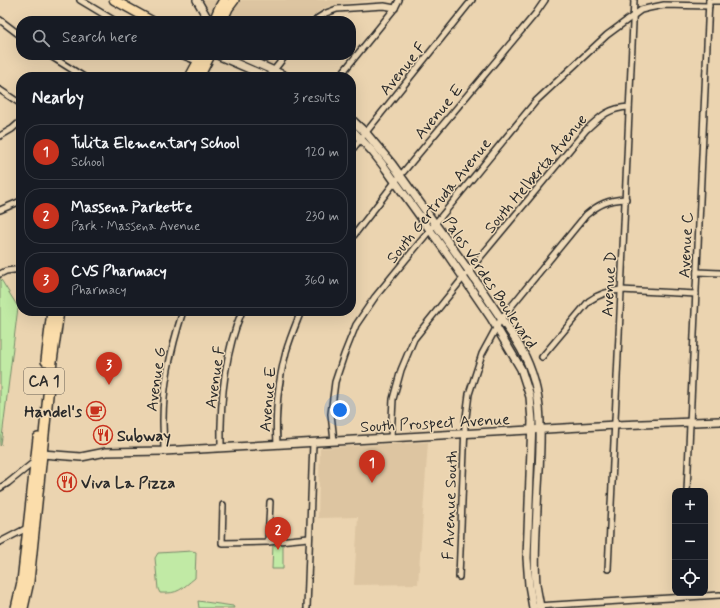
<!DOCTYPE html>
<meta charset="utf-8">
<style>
:root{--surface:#171b24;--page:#20242c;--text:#f1f3f6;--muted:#9ea1a6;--line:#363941;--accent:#c8321e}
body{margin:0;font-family:Mynerve,sans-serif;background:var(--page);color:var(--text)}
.controls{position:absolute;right:12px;bottom:12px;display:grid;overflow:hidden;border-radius:8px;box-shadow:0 4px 16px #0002}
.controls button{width:36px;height:36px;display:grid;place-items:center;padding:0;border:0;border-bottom:1px solid var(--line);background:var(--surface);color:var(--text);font:20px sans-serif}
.you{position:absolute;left:340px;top:410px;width:14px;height:14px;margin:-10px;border:3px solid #fff;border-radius:50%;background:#1a73e8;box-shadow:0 0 0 6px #1a73e833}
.badge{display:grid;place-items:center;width:26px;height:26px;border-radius:50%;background:var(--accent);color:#fff;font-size:13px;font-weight:700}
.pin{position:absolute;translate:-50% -33px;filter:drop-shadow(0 1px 2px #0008)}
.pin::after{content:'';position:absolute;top:21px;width:14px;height:12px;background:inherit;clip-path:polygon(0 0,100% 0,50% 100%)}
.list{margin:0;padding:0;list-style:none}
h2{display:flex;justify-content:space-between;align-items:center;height:52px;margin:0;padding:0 16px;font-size:17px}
h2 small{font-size:13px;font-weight:400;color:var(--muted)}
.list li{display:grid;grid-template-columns:26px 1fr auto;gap:12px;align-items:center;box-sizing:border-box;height:56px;margin:0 8px 8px;padding:0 8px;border:1px solid var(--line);border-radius:16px}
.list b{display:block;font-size:15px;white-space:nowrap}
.list p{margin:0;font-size:13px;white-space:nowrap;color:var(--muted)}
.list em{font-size:13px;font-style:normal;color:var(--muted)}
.icon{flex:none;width:22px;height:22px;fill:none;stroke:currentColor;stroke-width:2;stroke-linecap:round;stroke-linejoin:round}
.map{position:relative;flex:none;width:720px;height:608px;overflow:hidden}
.search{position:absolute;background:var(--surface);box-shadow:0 4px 16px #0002;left:16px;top:16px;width:340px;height:44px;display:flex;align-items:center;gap:10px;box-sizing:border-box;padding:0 14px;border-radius:16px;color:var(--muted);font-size:15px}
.panel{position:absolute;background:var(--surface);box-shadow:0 4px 16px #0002;left:16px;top:72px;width:340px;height:244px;border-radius:16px}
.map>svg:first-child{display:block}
.built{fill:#ddc5a1}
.green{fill:#c1eaa5;stroke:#768a68}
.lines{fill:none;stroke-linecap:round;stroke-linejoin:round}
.street-casing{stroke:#2b2b2b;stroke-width:8}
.secondary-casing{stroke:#2b2b2b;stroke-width:10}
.primary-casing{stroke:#2b2b2b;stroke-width:11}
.highway-casing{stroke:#2b2b2b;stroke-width:12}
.street{stroke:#eed9b7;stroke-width:5}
.secondary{stroke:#eed9b7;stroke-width:7}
.primary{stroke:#fbddab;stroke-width:8}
.highway{stroke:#fbddab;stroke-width:9}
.labels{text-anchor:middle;stroke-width:3;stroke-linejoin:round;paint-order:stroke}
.shield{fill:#eed9b7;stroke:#665f55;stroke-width:1}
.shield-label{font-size:15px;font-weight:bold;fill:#2b2b2b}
.street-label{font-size:16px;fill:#2b2b2b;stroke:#eed9b7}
.poi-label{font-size:16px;font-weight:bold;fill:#2b2b2b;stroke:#eed9b7;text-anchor:start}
</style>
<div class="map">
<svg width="720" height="608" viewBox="0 0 720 608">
<rect width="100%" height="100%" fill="#ebd4b0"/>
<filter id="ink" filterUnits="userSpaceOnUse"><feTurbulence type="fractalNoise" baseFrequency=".025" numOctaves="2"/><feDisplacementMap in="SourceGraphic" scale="8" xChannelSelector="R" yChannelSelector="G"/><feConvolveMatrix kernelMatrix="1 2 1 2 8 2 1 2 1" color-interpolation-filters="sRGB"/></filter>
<g filter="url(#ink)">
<g class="built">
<polygon points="202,0 375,0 339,4 327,7 318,12 307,21 213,21"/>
<polygon points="249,55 279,55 271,65"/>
<polygon points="428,442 418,584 354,585 358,517 318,518 320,449 321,448"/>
</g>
<g class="green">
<polygon points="0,278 18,307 1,445 0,446"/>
<polygon points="273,544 283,544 283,569 272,569"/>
<path d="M 192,551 L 196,552 L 195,578 C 181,589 179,594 160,593 L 158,589 L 155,558 L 158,553 Z"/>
<polygon points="198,601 233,606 234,608 199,608"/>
</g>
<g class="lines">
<defs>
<g id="street">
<polyline points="80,0 115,21"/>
<polyline points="709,1 720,1"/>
<polyline points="0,20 21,36"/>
<polyline points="315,21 318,18 326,13 337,9 384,6 395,8"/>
<polyline points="49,55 84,77"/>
<polyline points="181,55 199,62"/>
<polyline points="270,77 274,70 286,55"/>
<polyline points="339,77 395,8 399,0"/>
<polyline points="0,90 21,104"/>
<polyline points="0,136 12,129 21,121"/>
<polyline points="351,151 472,0"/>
<polyline points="0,210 21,201"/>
<polyline points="351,239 395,182 536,13 545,0"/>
<polyline points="697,272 720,273"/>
<polyline points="0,274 6,271 21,269"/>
<path d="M 542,357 L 589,301 C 599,294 609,291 621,290 L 696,294"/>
<path d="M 391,438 L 393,399 L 401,370 L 414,339 L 463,278 L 586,130 C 600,117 608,108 629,107"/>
<polyline points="334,441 331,414 335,382 344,355 356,325 375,297 536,101 607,35 641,10 649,8 664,5 709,6"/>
<path d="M 277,444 C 275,413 278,382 286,352 C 290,338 296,324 301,311"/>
<path d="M 221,448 C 220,402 224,354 242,311"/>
<path d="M 164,451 C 164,441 163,430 163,420 C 163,384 172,345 183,311"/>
<polyline points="0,488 8,483 34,462"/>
<polyline points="687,491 709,0"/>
<polyline points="223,505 222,543 268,542 309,538"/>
<polyline points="0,542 27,528 29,527"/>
<polyline points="268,542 270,502"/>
<path d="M 608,569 C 618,379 625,190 634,0"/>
<path d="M 459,577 L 465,425 L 469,394 L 482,354 L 501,319 L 586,215 C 599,204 608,200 626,199"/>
<polyline points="537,606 720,595"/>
<polyline points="307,608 313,443"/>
</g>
<g id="secondary">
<polyline points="197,0 209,21"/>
<polyline points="217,55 268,77"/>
<polyline points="238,55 288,77"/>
<path d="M 351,119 L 366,133 L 392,164 L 469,271 L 517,342 C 550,394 539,449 537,508 C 536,532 534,560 536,584 C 537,592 539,600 540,608"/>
<polyline points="351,129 372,151 386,169 448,255 491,318 521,369 530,397 532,421 527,558 529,585 533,608"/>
<polyline points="39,458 42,454 81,457 106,452 164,451 616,425 720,421"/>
</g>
<polyline id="primary" points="114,0 152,21"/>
<g id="highway">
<polyline points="214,21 219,9 224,0"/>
<polyline points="222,21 228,8 234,0"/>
<polyline points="190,77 202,55"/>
<polyline points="199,77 210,55"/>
<polyline points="46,361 52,311"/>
<polyline points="16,608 22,582 38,438"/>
<polyline points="23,608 29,581 50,376 59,311"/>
</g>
</defs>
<use href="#street" class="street-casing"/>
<use href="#secondary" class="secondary-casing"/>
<use href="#primary" class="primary-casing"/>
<use href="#highway" class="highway-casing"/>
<use href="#street" class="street"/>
<use href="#secondary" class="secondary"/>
<use href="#primary" class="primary"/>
<use href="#highway" class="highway"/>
</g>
</g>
<defs>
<symbol id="cafe-ring" viewBox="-11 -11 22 22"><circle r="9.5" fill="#eed9b7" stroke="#c8321e" stroke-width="1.5"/><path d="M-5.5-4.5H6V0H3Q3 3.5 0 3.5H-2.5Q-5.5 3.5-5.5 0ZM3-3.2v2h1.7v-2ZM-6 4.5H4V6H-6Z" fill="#c8321e"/></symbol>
<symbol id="restaurant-ring" viewBox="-11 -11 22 22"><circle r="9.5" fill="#eed9b7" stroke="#c8321e" stroke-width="1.5"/><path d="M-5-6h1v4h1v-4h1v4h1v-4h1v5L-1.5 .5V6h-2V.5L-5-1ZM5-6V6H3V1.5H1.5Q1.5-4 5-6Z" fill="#c8321e"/></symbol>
</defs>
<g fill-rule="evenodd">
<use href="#cafe-ring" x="85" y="400" width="22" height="22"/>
<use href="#restaurant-ring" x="92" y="424" width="22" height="22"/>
<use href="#restaurant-ring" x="56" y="471" width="22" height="22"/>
</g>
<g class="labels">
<rect class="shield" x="24" y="368" width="40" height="26" rx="3"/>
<g class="shield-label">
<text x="44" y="386">CA 1</text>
</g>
<g class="street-label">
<text transform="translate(402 68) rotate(-51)" y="6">Avenue F</text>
<text transform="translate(438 111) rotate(-50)" y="6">Avenue E</text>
<text transform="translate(535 173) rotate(-50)" y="6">South Helberta Avenue</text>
<text transform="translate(438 200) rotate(-51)" y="6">South Gertruda Avenue</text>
<text transform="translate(685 245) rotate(-87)" y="6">Avenue C</text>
<text transform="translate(491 282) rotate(56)" y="6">Palos Verdes Boulevard</text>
<text transform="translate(608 284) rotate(-87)" y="6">Avenue D</text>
<text transform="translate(214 377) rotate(-82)" y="6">Avenue F</text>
<text transform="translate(155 379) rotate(-82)" y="6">Avenue G</text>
<text transform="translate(267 399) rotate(-85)" y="6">Avenue E</text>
<text transform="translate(435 422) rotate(-3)" y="6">South Prospect Avenue</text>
<text transform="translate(449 505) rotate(-88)" y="6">F Avenue South</text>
</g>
<g class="poi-label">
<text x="82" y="417" text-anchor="end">Handel's</text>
<text x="117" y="441">Subway</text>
<text x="81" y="488">Viva La Pizza</text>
</g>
</g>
</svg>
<div class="controls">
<button>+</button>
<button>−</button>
<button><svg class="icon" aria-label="locate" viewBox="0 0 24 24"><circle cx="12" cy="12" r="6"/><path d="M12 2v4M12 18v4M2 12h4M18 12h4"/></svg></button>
</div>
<div class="you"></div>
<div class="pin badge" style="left:372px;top:483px">1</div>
<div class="pin badge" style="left:278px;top:550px">2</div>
<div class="pin badge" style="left:109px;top:385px">3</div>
<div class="search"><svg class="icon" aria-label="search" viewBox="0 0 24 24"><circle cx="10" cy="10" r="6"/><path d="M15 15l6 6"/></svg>Search here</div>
<section class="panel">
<h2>Nearby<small>3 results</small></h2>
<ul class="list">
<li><span class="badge">1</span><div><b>Tulita Elementary School</b><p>School</p></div><em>120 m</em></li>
<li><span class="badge">2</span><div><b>Massena Parkette</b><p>Park · Massena Avenue</p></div><em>230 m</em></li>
<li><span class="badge">3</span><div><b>CVS Pharmacy</b><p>Pharmacy</p></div><em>360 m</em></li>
</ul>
</section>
</div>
